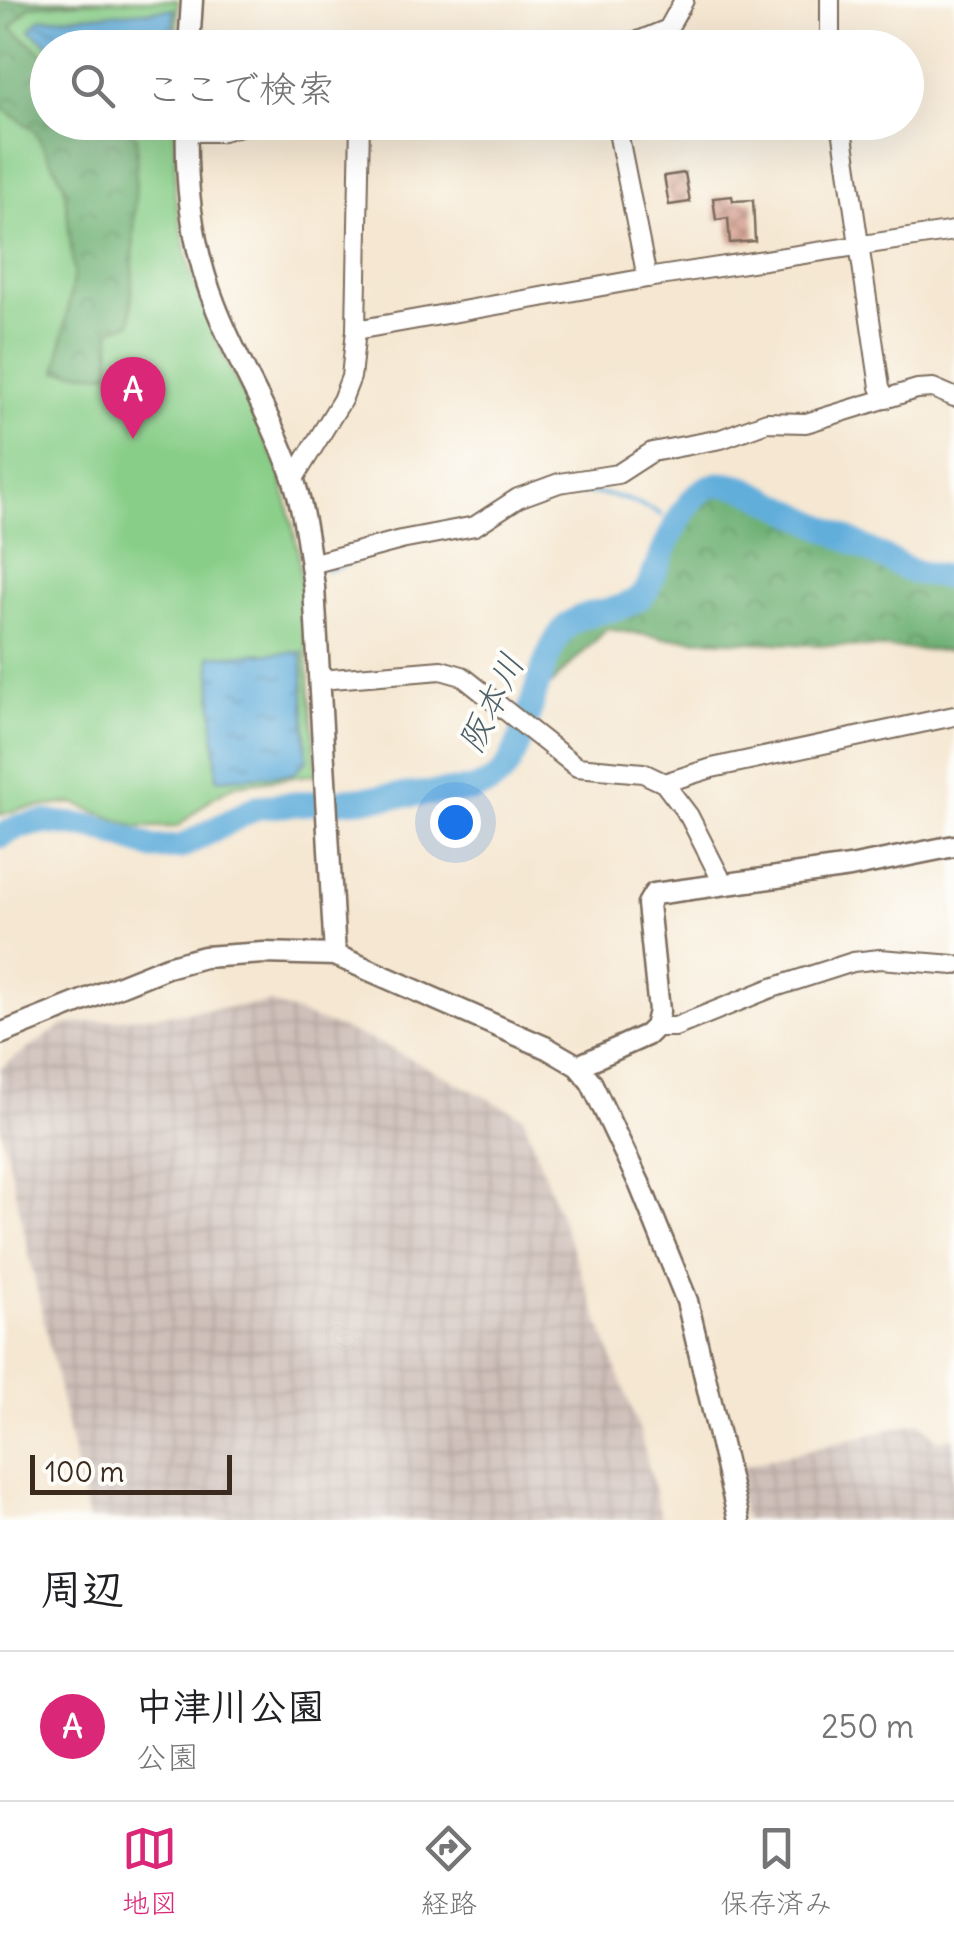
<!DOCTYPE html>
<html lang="ja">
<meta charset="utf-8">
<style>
:root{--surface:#fff;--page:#f2f2f2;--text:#202124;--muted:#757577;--line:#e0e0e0;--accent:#db2777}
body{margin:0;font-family:Delius,"Klee One",sans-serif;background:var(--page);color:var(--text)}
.scale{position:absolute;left:30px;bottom:25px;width:202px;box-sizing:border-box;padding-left:10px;border:5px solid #3b2a1e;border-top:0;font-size:28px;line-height:35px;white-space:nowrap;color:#3b2a1e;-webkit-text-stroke:8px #fdfcf7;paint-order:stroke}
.you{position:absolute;left:455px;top:822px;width:35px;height:35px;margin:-25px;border:8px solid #fff;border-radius:50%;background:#1a73e8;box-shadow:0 0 0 15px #1a73e833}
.badge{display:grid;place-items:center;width:65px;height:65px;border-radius:50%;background:var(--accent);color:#fff;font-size:32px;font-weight:700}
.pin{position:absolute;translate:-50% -82px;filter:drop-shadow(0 2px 5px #0008)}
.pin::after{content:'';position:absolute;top:52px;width:35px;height:30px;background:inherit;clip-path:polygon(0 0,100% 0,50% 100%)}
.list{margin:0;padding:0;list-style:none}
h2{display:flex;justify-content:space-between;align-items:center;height:130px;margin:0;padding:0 40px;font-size:42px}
h2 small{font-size:32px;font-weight:400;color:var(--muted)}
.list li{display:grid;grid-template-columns:65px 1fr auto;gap:30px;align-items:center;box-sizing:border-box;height:150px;padding:0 40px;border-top:2px solid var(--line)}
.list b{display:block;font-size:38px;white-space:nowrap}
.list p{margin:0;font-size:32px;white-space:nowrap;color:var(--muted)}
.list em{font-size:32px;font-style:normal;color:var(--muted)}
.icon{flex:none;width:55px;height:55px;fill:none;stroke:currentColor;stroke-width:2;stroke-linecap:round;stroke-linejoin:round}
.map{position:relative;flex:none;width:954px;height:1520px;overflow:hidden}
.search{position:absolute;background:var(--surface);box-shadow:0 10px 40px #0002;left:30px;right:30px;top:30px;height:110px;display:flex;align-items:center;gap:25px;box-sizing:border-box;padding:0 35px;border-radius:55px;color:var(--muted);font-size:38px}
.sheet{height:280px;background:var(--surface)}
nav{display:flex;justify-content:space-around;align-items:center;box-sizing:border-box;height:140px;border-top:2px solid var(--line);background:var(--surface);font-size:28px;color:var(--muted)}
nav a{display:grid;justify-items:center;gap:5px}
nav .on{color:var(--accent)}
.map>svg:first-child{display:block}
.industrial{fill:url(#industrial-grid)}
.green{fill:#88ce88;stroke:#627c53;stroke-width:2.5}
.forest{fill:url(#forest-crowns);stroke:#546e49;stroke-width:2.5}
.water{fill:url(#water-ripples);stroke:#4e6c7c;stroke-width:2.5}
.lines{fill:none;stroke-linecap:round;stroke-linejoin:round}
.stream{stroke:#62aedb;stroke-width:4}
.river{stroke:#62aedb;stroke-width:25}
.building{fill:url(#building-cross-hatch)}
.minor-casing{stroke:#7c6c5d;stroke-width:22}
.tertiary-casing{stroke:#7c6c5d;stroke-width:25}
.minor{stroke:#fff;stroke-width:18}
.tertiary{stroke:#fff;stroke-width:20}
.labels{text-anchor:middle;stroke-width:8;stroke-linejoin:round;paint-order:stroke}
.water-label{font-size:35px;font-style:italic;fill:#4b5f6a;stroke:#fdfcf7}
</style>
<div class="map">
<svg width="954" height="1520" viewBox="0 0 954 1520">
<defs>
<pattern id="industrial-grid" width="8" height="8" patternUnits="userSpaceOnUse" patternTransform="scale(2.5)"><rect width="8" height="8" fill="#cfc0ba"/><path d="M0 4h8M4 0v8" fill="none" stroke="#b3a59f"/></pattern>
<pattern id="forest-crowns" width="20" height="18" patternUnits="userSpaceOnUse" patternTransform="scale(2.5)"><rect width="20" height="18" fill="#6eb174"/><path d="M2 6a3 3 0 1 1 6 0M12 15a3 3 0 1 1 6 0" fill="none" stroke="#5c905f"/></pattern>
<pattern id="water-ripples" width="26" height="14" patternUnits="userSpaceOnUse" patternTransform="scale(2.5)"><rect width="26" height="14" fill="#62aedb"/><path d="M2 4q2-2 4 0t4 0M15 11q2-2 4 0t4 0" fill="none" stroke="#528eb1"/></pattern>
<pattern id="building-cross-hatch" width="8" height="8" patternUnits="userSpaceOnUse" patternTransform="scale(2.5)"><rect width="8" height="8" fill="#d7a494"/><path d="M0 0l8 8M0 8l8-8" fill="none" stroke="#b08678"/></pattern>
</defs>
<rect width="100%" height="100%" fill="#fdfcf7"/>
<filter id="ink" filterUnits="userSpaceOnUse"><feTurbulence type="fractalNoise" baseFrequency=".01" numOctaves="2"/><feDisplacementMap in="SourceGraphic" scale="20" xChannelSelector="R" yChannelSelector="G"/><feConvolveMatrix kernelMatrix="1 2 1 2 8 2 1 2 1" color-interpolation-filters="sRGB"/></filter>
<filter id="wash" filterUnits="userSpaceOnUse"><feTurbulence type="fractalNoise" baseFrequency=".0048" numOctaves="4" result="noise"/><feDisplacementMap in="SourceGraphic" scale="40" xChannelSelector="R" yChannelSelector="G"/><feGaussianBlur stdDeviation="2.25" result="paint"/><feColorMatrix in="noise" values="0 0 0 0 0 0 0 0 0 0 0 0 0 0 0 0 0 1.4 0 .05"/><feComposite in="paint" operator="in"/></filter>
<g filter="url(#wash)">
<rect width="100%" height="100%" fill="#f5e7d1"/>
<g class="industrial">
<polygon points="270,1003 377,1042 523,1116 640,1432 662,1520 88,1520 0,1123 0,1068 63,1025"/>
<polygon points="920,1422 938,1440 954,1437 954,1520 745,1520 732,1469"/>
</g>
<polygon class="green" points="0,0 178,0 177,47 48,48 48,122 176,123 175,195 190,269 218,343 280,470 298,550 317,774 235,785 212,798 177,827 136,827 73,803 20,809 0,815"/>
<g class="forest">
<polygon points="0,0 104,0 30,6 11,28 47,57 48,122 124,123 137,138 131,323 110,330 111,374 57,371 74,273 64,184 34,130 0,106"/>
<polygon points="742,490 912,577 937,584 954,584 954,651 665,638 607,629 546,689 556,658 581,621 640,608 676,540 702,501"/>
</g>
<g class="water">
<polygon points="174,9 173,47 52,47 30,30 40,19"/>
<polygon points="302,652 307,760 293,774 217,779 210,656"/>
</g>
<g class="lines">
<g class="stream">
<polyline points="675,517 680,518"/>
<path d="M 498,521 C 556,487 602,483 662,515"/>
<polyline points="326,570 350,563"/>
</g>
<path class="river" d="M 0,836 L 20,826 L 45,822 L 95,827 L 154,848 L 181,847 L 257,807 L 472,790 C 482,786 493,783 500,776 C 527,748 535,669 560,634 C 580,603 624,619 646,591 C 661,563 681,491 715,485 C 725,483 736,486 747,489 L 913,572 L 954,578"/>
</g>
<g id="blocks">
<g class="building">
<polygon points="685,173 690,202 669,205 664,176"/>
<polygon points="732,196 733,201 753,200 755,241 730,243 728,218 716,220 713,198"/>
</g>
</g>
</g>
<g filter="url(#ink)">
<use href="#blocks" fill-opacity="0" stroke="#7c6c5d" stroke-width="2.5"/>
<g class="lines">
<defs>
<g id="minor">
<polyline points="830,0 830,48"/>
<polyline points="621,48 668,29 684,0"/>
<polyline points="616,122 647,278"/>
<polyline points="841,122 880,387 886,399"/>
<polyline points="187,132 219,132 255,122"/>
<polyline points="356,330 647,278 954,231"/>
<polyline points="293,480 342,400 351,377 356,330 360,122"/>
<polyline points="311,564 401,540 475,526 518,498 559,483 618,474 652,452 721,439 767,422 806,423 917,389 933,388 954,397"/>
<polyline points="320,680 441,670 462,676 577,767 643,773 664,783 689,816 723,883"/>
<polyline points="664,783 712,768 954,716"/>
<polyline points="655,1027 675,1027 769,989 853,962 880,959 954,965"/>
</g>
<g id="tertiary">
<polyline points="189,48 192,0"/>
<path d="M 187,122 C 185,184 192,247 215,305 C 238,365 274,420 294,481 C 305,516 309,551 314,587 L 335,955"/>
<polyline points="0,1034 167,967 204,957 264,953 335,955 547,1048 578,1066 591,1082 640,1185 687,1301 739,1520"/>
<polyline points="578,1066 647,1035 655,1027 659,1011 648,904 654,894 850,867 954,846"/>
</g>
</defs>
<use href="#minor" class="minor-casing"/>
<use href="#tertiary" class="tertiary-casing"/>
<use href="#minor" class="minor"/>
<use href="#tertiary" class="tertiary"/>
</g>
</g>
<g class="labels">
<g class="water-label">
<text transform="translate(491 703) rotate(-64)" y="12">阪本川</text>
</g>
</g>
</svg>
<div class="scale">100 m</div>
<div class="you"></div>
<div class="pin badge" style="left:133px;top:439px">A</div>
<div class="search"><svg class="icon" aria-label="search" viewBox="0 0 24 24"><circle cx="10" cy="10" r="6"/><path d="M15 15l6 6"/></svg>ここで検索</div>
</div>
<section class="sheet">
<h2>周辺<small></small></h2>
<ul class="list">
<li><span class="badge">A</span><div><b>中津川公園</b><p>公園</p></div><em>250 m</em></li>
</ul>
</section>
<nav>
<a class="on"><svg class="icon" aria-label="map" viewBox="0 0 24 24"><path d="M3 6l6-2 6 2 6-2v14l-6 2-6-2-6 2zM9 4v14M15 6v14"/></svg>地図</a>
<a><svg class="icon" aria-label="directions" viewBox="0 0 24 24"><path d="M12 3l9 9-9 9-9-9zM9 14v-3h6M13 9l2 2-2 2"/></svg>経路</a>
<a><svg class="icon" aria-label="saved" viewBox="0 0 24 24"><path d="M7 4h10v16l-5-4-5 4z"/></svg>保存済み</a>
</nav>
